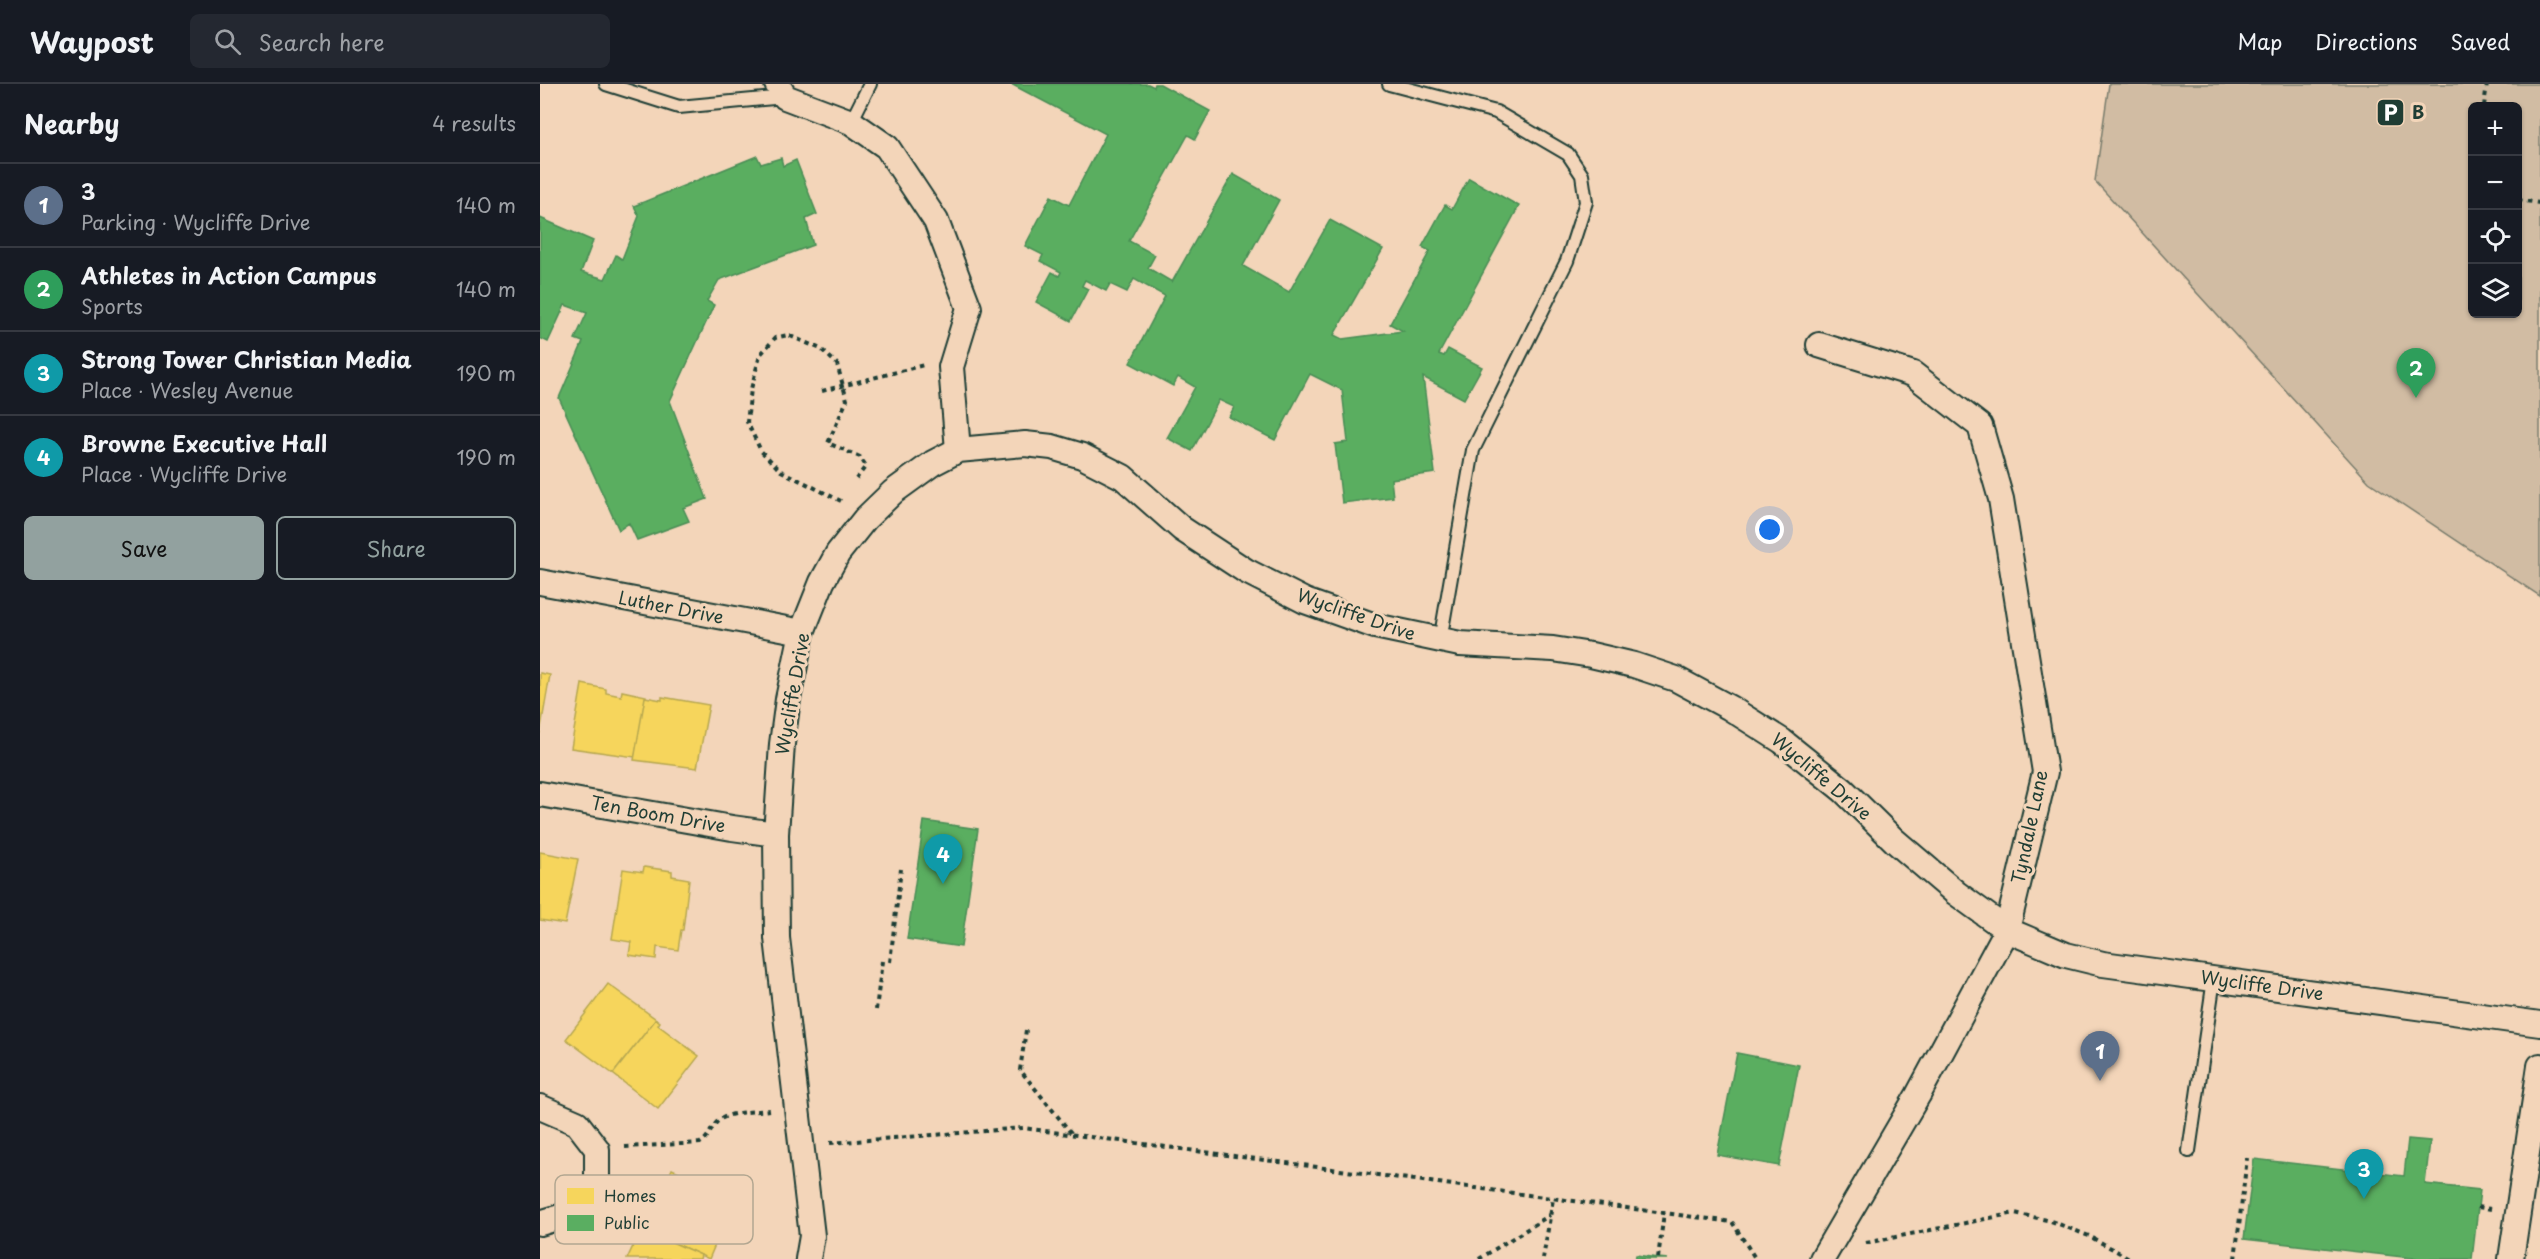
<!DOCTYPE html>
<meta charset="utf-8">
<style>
:root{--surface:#171b24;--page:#242831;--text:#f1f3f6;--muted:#9ea1a6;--line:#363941;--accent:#92a19f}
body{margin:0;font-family:"Playpen Sans",sans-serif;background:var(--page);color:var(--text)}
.controls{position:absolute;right:18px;top:18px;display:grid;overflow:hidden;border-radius:9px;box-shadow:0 2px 4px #0004}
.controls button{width:54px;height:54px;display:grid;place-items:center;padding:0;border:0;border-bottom:2px solid var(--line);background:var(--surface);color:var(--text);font:30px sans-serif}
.you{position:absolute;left:1230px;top:446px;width:21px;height:21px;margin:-15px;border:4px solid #fff;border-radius:50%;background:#1a73e8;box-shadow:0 0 0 9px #1a73e833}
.badge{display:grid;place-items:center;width:39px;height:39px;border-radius:50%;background:var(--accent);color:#fff;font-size:20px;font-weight:700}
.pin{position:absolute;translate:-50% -50px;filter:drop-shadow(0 2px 3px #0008)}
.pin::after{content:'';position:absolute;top:32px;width:21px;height:18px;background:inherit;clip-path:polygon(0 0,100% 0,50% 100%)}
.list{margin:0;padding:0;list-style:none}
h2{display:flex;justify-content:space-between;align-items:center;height:78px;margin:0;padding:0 24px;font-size:26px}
h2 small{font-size:20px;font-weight:400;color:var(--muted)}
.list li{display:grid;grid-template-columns:39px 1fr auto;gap:18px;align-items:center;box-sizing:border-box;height:84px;padding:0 24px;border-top:2px solid var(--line)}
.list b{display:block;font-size:22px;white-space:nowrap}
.list p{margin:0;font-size:20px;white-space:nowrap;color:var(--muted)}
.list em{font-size:20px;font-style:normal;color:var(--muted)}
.actions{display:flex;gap:12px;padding:18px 24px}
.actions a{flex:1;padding:14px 0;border:2px solid var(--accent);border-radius:9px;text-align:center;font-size:21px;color:var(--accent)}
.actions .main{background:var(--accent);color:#111}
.icon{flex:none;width:33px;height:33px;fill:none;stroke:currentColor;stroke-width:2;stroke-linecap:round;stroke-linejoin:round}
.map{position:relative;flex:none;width:2000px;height:1175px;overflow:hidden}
header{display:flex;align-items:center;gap:36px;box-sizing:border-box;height:84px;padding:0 30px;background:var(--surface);border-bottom:2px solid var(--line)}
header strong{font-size:28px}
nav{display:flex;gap:33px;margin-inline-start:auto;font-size:21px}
.search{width:420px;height:54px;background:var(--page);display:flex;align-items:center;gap:15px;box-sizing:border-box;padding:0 21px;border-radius:9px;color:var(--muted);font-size:22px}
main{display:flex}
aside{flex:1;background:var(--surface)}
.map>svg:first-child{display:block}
.grass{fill:#d1bca3;stroke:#787c6c;stroke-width:1.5;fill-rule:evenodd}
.homes{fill:#f6d55c;stroke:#b6a750;stroke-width:1.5}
.public{fill:#5aae61;stroke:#488c54;stroke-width:1.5}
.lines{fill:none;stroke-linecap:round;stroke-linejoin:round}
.lane-casing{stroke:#1f3d34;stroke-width:16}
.street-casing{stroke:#1f3d34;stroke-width:28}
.path{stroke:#1f3d34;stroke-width:4;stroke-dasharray:4.5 4.5;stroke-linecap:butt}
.lane{stroke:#f3d5b9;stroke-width:12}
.street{stroke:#f3d5b9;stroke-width:24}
.labels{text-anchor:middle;stroke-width:6;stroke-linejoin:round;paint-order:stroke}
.poi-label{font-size:18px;font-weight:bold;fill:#1f3d34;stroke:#f3d5b9;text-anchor:start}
.street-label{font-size:18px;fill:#1f3d34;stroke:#f3d5b9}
.key{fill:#f3d5b9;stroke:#b3a791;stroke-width:1.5}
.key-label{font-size:16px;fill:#1f3d34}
</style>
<header>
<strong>Waypost</strong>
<div class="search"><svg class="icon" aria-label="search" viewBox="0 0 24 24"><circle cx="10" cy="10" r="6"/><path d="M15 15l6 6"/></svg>Search here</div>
<nav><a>Map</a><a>Directions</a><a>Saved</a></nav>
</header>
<main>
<aside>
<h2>Nearby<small>4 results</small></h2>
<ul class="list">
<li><span class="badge" style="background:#5c6f8a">1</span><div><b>3</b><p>Parking · Wycliffe Drive</p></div><em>140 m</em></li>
<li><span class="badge" style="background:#2e9e5b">2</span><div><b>Athletes in Action Campus</b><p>Sports</p></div><em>140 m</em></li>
<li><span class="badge" style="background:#0f9aa8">3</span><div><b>Strong Tower Christian Media</b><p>Place · Wesley Avenue</p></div><em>190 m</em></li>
<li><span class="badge" style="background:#0f9aa8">4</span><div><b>Browne Executive Hall</b><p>Place · Wycliffe Drive</p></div><em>190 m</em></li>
</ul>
<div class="actions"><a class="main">Save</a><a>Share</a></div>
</aside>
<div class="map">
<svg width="2000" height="1175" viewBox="0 0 2000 1175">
<rect width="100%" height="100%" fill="#f3d5b9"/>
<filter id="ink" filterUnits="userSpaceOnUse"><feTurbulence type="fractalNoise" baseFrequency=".0167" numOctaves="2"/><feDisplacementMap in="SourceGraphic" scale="12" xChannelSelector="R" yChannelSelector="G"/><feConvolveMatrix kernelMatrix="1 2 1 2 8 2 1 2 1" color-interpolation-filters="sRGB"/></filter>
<g filter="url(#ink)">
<path class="grass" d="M 1569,0 L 2000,0 L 2000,512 L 1829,398 L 1555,97 ZM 1932,22 L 1978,22 L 1978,230 L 1932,230 Z"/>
<g class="homes">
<polygon points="0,589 10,591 0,649"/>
<polygon points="42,600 66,605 66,609 81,612 82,607 106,612 95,673 31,664"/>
<polygon points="105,613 122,616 122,613 169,621 157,684 94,676"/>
<polygon points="0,768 38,775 25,840 0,836"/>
<polygon points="104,783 132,787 132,792 149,795 143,846 141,846 138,866 117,863 116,875 89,871 91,858 72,855 83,785 103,788"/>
<polygon points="68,900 116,935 73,990 26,955"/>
<polygon points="116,935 120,938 118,941 159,972 118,1025 73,990"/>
<polygon points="132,1085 194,1113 175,1155 177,1156 169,1175 102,1144 111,1124 114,1126"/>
<polygon points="105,1146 161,1171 160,1175 87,1175 95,1158 99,1159"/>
</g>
<g class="public">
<polygon points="471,0 608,0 614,3 615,0 620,0 670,27 655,55 648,51 589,157 615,171 608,184 632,198 693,90 739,116 703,182 749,208 790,136 843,165 794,251 802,255 863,247 850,240 890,167 882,163 905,121 912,125 929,94 979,122 899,270 904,272 908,265 942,283 924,315 883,293 895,389 851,395 853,413 802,419 795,360 808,358 802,306 770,290 735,356 689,333 694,323 679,316 652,367 627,354 655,303 638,293 633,302 590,279 625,212 594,195 587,208 570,200 566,207 545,196 542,202 548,205 531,237 496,218 512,188 519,192 521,188 500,177 503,171 485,162 511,112 529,121 566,50"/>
<polygon points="217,72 221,80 241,74 243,82 256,76 277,130 266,135 273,161 179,196 167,217 174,221 130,317 167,415 143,424 149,437 97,456 89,439 79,446 19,314 43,258 35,255 47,229 25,221 8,258 0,254 0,134 53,157 41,188 65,195 76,171 82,175 99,132 94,122"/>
<polygon points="384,737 438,745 421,863 367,855"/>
<polygon points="1197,969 1259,981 1239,1082 1177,1071"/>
<polygon points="1868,1055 1890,1057 1885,1100 1940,1106 1932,1175 1881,1175 1704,1155 1714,1075 1864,1092"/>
<polygon points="1096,1171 1118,1174 1128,1175 1095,1175"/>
</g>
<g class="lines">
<defs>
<g id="lane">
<polyline points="66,0 139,23 245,13"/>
<polyline points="849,0 956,28 1028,70 1042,91 1046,118 1027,177 933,366 900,557"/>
<polyline points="311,38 330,0"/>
<polyline points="1649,1067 1674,895"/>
</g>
<g id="street">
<polyline points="237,0 245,13 311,38 347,63 396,137 429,224 411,283 418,366"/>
<polyline points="1279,261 1373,290 1440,342 1461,415 1505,688 1467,846 1378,1011 1282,1175"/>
<polyline points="0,498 262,548"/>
<polyline points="0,710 192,744 236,750"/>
<polyline points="0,1023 37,1039 57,1065 57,1098 40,1127 0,1139"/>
<polyline points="268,1175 272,1152 237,854 236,750 242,660 248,615 262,548 282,498 298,469 325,435 353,408 393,379 418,366 485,360 512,363 542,372 583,393 642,445 706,487 765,517 835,542 920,560 1013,565 1051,571 1094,581 1136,595 1190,624 1242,657 1303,706 1355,757 1416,809 1467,846 1526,871 1563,880 2000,940"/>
<polyline points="1971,1175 2000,982"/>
</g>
</defs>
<use href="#lane" class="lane-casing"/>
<use href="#street" class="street-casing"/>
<g class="path">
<polyline points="1944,22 1947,0"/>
<polyline points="1978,116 2000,119"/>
<polyline points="282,307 384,281"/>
<polyline points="301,417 241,387 221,367 207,338 211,305 220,271 235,254 248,251 281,265 297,280 307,316 288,359 320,373 326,382 316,395"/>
<polyline points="350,878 361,785"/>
<polyline points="336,926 342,877"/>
<polyline points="486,946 480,986 532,1050"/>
<polyline points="290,1059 483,1044 1192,1138 1215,1174"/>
<path d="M 85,1063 L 160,1059 C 171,1052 170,1044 178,1037 C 190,1027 214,1028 229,1026"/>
<polyline points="1938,1123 1951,1125"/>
<polyline points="1326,1159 1475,1129 1511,1137 1549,1152 1591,1175"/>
<polyline points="1118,1174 1124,1129"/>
<polyline points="939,1175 1010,1131"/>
<polyline points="1003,1175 1013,1115"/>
<polyline points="1695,1175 1707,1074"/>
</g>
<use href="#lane" class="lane"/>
<use href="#street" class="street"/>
</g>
</g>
<defs>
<symbol id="parking-square" viewBox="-11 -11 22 22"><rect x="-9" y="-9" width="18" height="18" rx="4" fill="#1f3d34" stroke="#f3d5b9"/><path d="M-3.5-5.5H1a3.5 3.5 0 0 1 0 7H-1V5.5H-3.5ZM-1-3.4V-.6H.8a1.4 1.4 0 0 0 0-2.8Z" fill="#fff"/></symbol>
</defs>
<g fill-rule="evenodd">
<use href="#parking-square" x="1834" y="12" width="33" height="33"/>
</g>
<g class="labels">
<g class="poi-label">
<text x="1872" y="35">B</text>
</g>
<g class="street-label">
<text transform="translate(131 524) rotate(11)" y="6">Luther Drive</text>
<text transform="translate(816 531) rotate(19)" y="6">Wycliffe Drive</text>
<text transform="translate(253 610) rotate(-80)" y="6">Wycliffe Drive</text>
<text transform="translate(1281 693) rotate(40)" y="6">Wycliffe Drive</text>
<text transform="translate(118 731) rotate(10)" y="6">Ten Boom Drive</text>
<text transform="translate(1490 743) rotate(-78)" y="6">Tyndale Lane</text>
<text transform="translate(1722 902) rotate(8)" y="6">Wycliffe Drive</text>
</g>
</g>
<rect x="15" y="1091" width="198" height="69" rx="9" class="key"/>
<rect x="27" y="1104" width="27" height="16" fill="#f6d55c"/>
<rect x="27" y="1131" width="27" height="16" fill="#5aae61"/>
<g class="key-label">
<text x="64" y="1118">Homes</text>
<text x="64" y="1145">Public</text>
</g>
</svg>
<div class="controls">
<button>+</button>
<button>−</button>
<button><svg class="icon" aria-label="locate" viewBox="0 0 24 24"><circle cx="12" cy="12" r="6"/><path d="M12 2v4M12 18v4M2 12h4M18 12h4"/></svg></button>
<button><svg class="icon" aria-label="layers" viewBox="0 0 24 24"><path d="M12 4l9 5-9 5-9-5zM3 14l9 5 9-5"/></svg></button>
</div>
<div class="you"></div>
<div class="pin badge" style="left:1560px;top:997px;background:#5c6f8a">1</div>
<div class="pin badge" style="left:1876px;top:314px;background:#2e9e5b">2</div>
<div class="pin badge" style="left:1824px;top:1115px;background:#0f9aa8">3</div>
<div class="pin badge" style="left:403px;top:800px;background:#0f9aa8">4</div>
</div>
</main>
